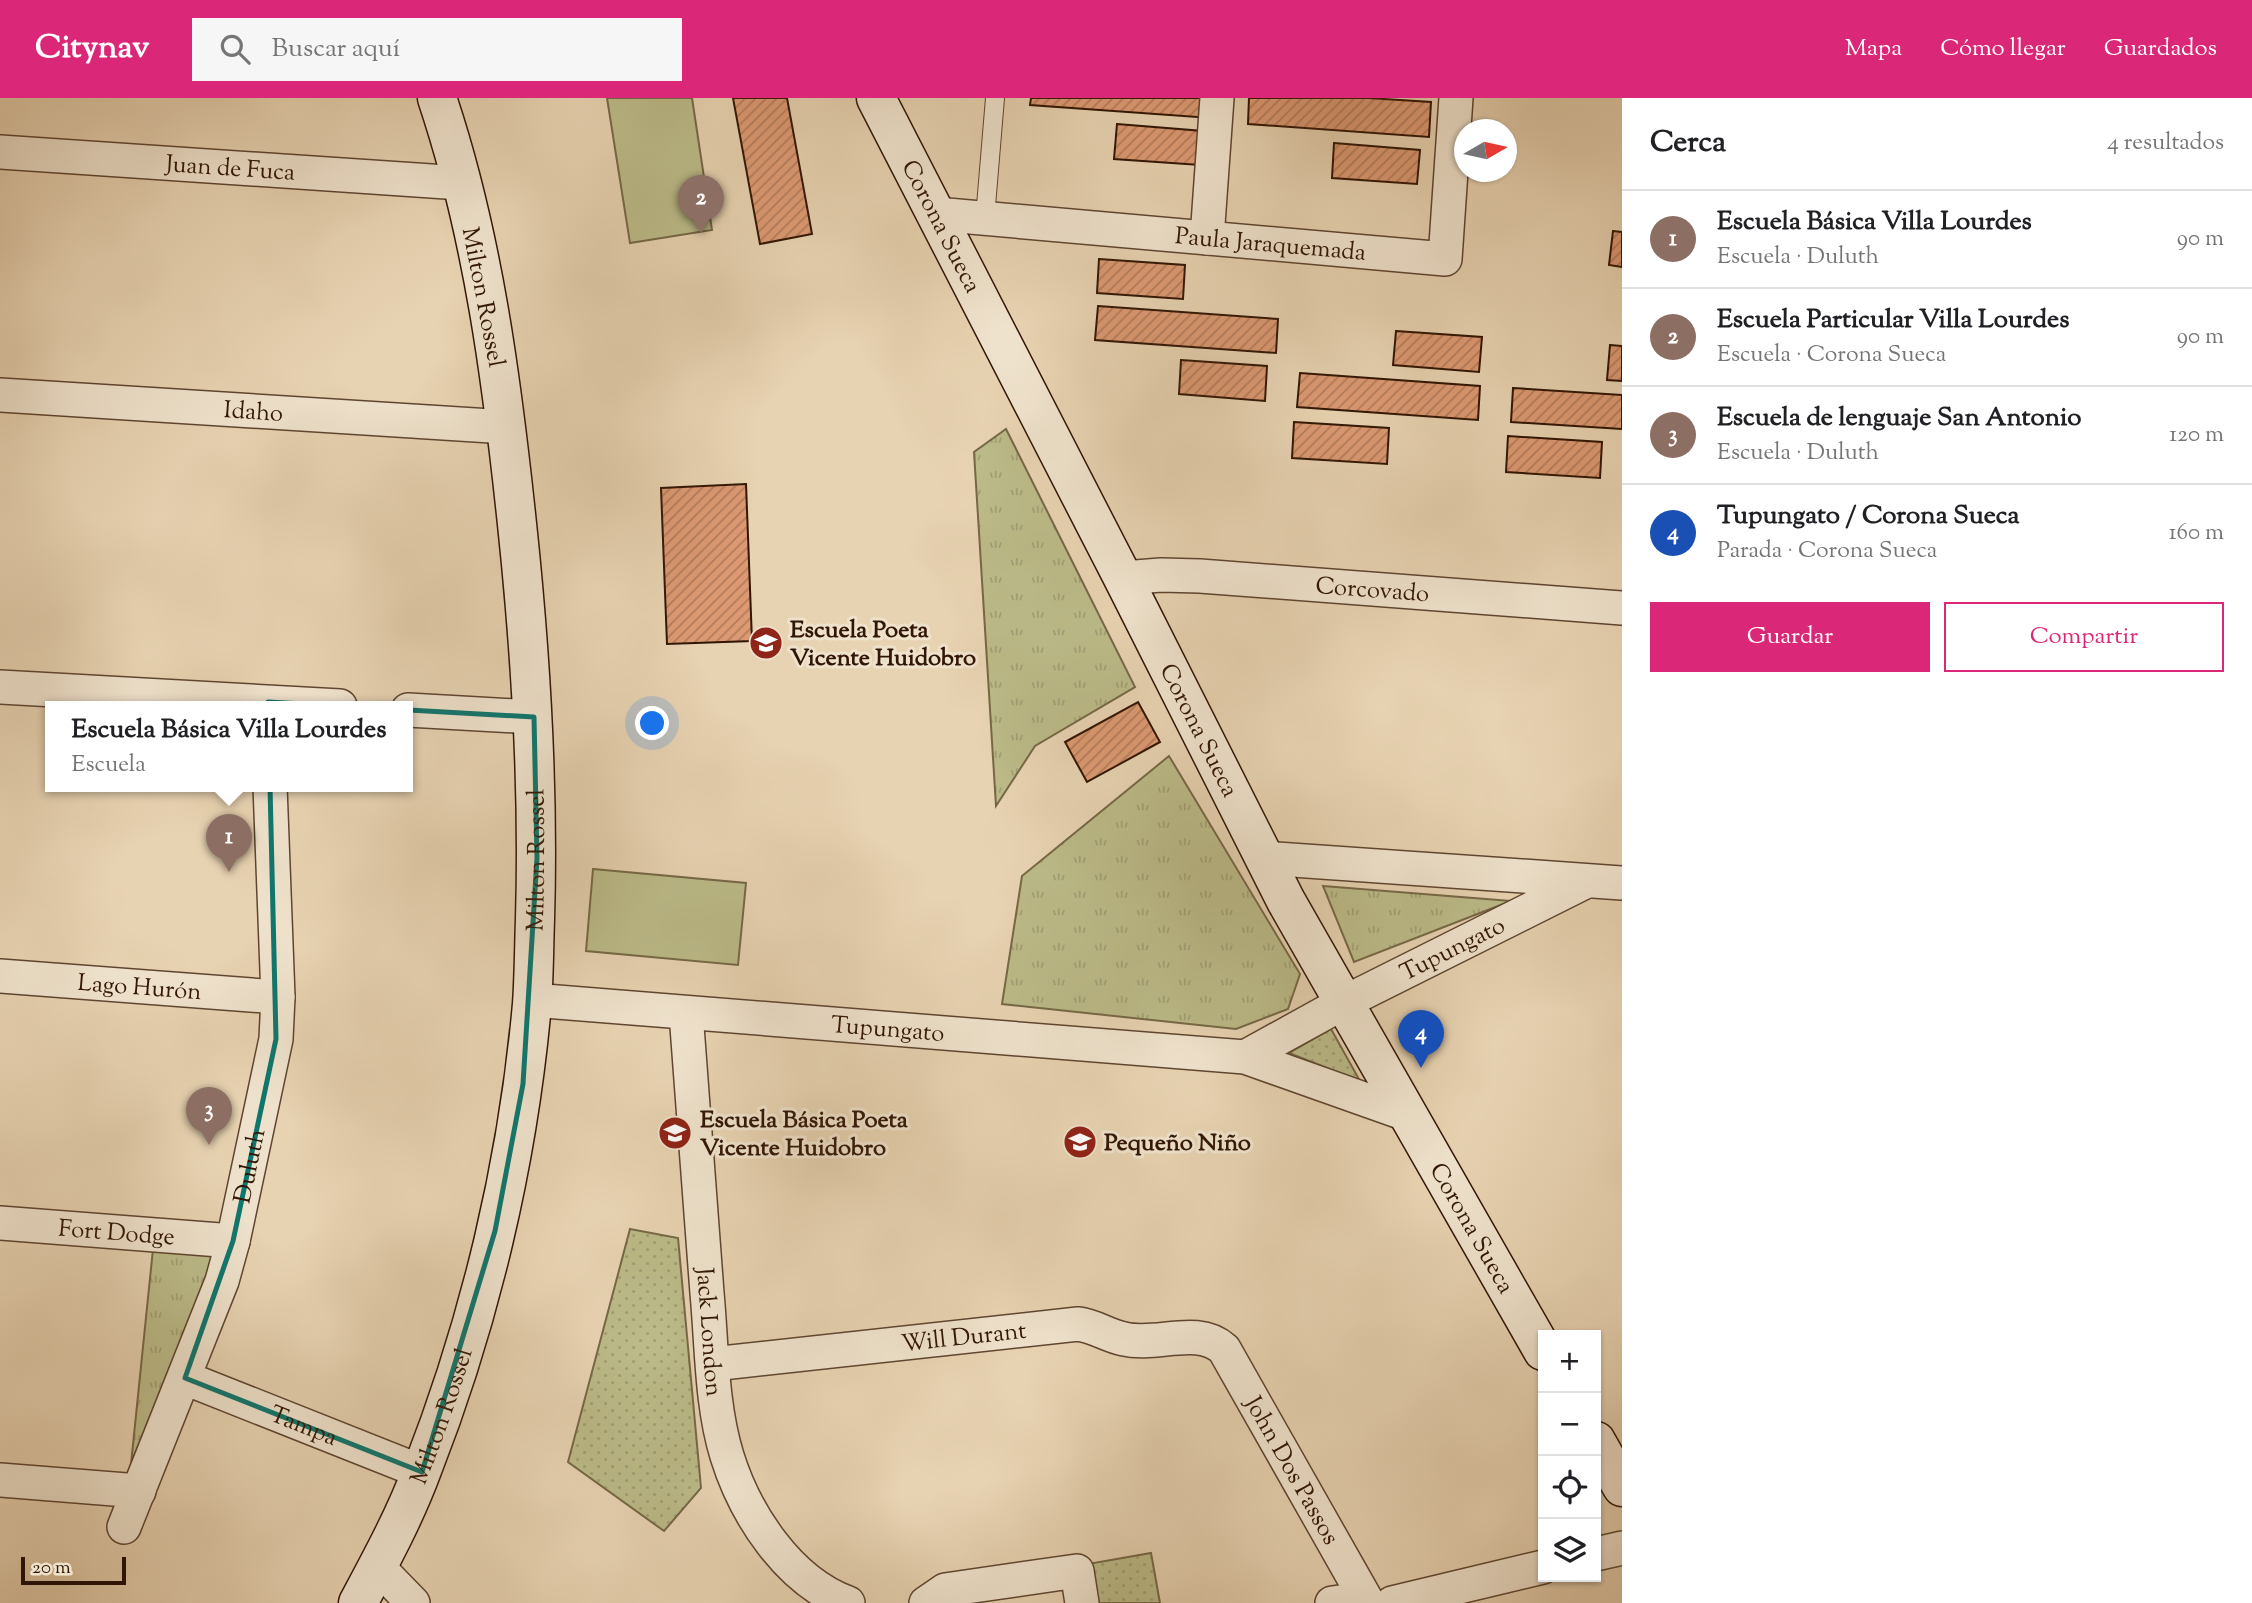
<!DOCTYPE html>
<html lang="es">
<meta charset="utf-8">
<style>
:root{--surface:#fff;--page:#f6f6f6;--text:#202124;--muted:#757577;--line:#e0e0e0;--accent:#db2777}
body{margin:0;font-family:"Sorts Mill Goudy",serif;background:var(--page);color:var(--text)}
.controls{position:absolute;right:21px;bottom:21px;display:grid;overflow:hidden;border-radius:0px;box-shadow:0 2px 5px #0004}
.controls button{width:63px;height:63px;display:grid;place-items:center;padding:0;border:0;border-bottom:2px solid var(--line);background:var(--surface);color:var(--text);font:35px sans-serif}
.compass{position:absolute;left:1454px;top:21px;width:63px;height:63px;border-radius:50%;background:var(--surface);box-shadow:0 2px 5px #0004;rotate:81deg}
.scale{position:absolute;left:21px;bottom:18px;width:105px;box-sizing:border-box;padding-left:7px;border:4px solid #321605;border-top:0;font-size:19px;line-height:24px;white-space:nowrap;color:#321605;-webkit-text-stroke:5px #efe2cc;paint-order:stroke}
.you{position:absolute;left:653px;top:626px;width:24px;height:24px;margin:-18px;border:5px solid #fff;border-radius:50%;background:#1a73e8;box-shadow:0 0 0 10px #1a73e833}
.badge{display:grid;place-items:center;width:46px;height:46px;border-radius:50%;background:var(--accent);color:#fff;font-size:23px;font-weight:700}
.pin{position:absolute;translate:-50% -58px;filter:drop-shadow(0 2px 4px #0008)}
.pin::after{content:'';position:absolute;top:37px;width:24px;height:21px;background:inherit;clip-path:polygon(0 0,100% 0,50% 100%)}
.popup{position:absolute;left:45px;top:603px;width:368px;height:91px;box-sizing:border-box;display:grid;place-content:center;border-radius:0px;background:var(--surface);filter:drop-shadow(0 2px 5px #0005);font-size:23px;white-space:nowrap;color:var(--muted)}
.popup b{font-size:26px;color:var(--text)}
.popup::after{content:'';position:absolute;left:50%;top:100%;margin-left:-14px;border:14px solid transparent;border-top-color:var(--surface)}
.list{margin:0;padding:0;list-style:none}
h2{display:flex;justify-content:space-between;align-items:center;height:91px;margin:0;padding:0 28px;font-size:30px}
h2 small{font-size:23px;font-weight:400;color:var(--muted)}
.list li{display:grid;grid-template-columns:46px 1fr auto;gap:21px;align-items:center;box-sizing:border-box;height:98px;padding:0 28px;border-top:2px solid var(--line)}
.list b{display:block;font-size:26px;white-space:nowrap}
.list p{margin:0;font-size:23px;white-space:nowrap;color:var(--muted)}
.list em{font-size:23px;font-style:normal;color:var(--muted)}
.actions{display:flex;gap:14px;padding:21px 28px}
.actions a{flex:1;padding:16px 0;border:2px solid var(--accent);border-radius:0px;text-align:center;font-size:24px;color:var(--accent)}
.actions .main{background:var(--accent);color:#fff}
.icon{flex:none;width:38px;height:38px;fill:none;stroke:currentColor;stroke-width:2;stroke-linecap:round;stroke-linejoin:round}
.map{position:relative;flex:none;width:1622px;height:1505px;overflow:hidden}
header{display:flex;align-items:center;gap:42px;box-sizing:border-box;height:98px;padding:0 35px;background:var(--accent);color:#fff}
header strong{font-size:33px}
nav{display:flex;gap:38px;margin-inline-start:auto;font-size:24px}
.search{width:490px;height:63px;background:var(--page);display:flex;align-items:center;gap:18px;box-sizing:border-box;padding:0 24px;border-radius:0px;color:var(--muted);font-size:26px}
main{display:flex}
aside{flex:1;background:var(--surface)}
.map>svg:first-child{display:block}
.grass{fill:url(#grass-dots);stroke:#766846;stroke-width:2}
.park{fill:url(#park-tufts);stroke:#766846;stroke-width:2}
.pitch{fill:#bbba88;stroke:#766846;stroke-width:2}
.building{fill:url(#building-hatch);stroke:#321605;stroke-width:2}
.lines{fill:none;stroke-linecap:round;stroke-linejoin:round}
.lane-casing{stroke:#5f4530;stroke-width:20}
.street-casing{stroke:#5f4530;stroke-width:36}
.secondary-casing{stroke:#321605;stroke-width:41}
.lane{stroke:#efe2cc;stroke-width:18}
.street{stroke:#efe2cc;stroke-width:33}
.secondary{stroke:#efe2cc;stroke-width:38}
.marked{fill:none;stroke:#0f766e;stroke-width:5;stroke-linejoin:round}
.labels{text-anchor:middle;stroke-width:6;stroke-linejoin:round;paint-order:stroke}
.street-label{font-size:24px;fill:#321605;stroke:#efe2cc}
.poi-label{font-size:24px;font-weight:bold;fill:#321605;stroke:#efe2cc;text-anchor:start}
</style>
<header>
<strong>Citynav</strong>
<div class="search"><svg class="icon" aria-label="search" viewBox="0 0 24 24"><circle cx="10" cy="10" r="6"/><path d="M15 15l6 6"/></svg>Buscar aquí</div>
<nav><a>Mapa</a><a>Cómo llegar</a><a>Guardados</a></nav>
</header>
<main>
<div class="map">
<svg width="1622" height="1505" viewBox="0 0 1622 1505">
<defs>
<pattern id="grass-dots" width="8" height="8" patternUnits="userSpaceOnUse" patternTransform="scale(1.75)"><rect width="8" height="8" fill="#bbba88"/><path d="M2 2h.1M6 6h.1" fill="none" stroke="#a19f74" stroke-width="1.8" stroke-linecap="round"/></pattern>
<pattern id="park-tufts" width="24" height="20" patternUnits="userSpaceOnUse" patternTransform="scale(1.75)"><rect width="24" height="20" fill="#bbba88"/><path d="M3 7l-1-3M5 7V3M7 7l1-3M15 17l-1-3M17 17v-4M19 17l1-3" fill="none" stroke="#a19f74"/></pattern>
<pattern id="building-hatch" width="6" height="6" patternUnits="userSpaceOnUse" patternTransform="scale(1.75)"><rect width="6" height="6" fill="#dc9972"/><path d="M-1 1l2-2M0 6l6-6M5 7l2-2" fill="none" stroke="#b37c5c"/></pattern>
</defs>
<rect width="100%" height="100%" fill="#e7d2b1"/>
<filter id="stains"><feTurbulence type="fractalNoise" baseFrequency=".00286" numOctaves="4"/><feColorMatrix values="0 0 0 0 .2 0 0 0 0 .09 0 0 0 0 .02 0 0 0 .5 -.17"/></filter>
<radialGradient id="worn" r=".72"><stop offset=".6" stop-color="#630" stop-opacity="0"/><stop offset="1" stop-color="#630" stop-opacity=".3"/></radialGradient>
<g class="grass">
<polygon points="1331,931 1360,983 1289,955"/>
<polygon points="630,1131 678,1140 701,1390 664,1433 568,1364"/>
<polygon points="1151,1455 1160,1505 1095,1505 1088,1466"/>
</g>
<g class="park">
<polygon points="1006,331 1135,589 1035,648 996,708 974,354"/>
<polygon points="1169,658 1300,876 1288,911 1236,931 1002,906 1022,778"/>
<polygon points="1323,788 1511,803 1354,864"/>
<polygon points="153,1151 216,1156 131,1366"/>
</g>
<g class="pitch">
<polygon points="607,0 692,0 712,132 630,145"/>
<polygon points="593,771 746,785 738,867 586,853"/>
</g>
<g class="building">
<polygon points="733,0 787,0 812,136 760,146"/>
<polygon points="1031,0 1213,0 1211,20 1030,7"/>
<polygon points="1249,0 1368,0 1431,4 1429,39 1248,26"/>
<polygon points="1117,26 1203,33 1200,67 1114,61"/>
<polygon points="1334,45 1420,52 1417,86 1332,80"/>
<polygon points="1613,133 1622,134 1622,169 1609,167"/>
<polygon points="1099,161 1185,167 1183,201 1097,195"/>
<polygon points="1098,208 1278,221 1276,255 1095,242"/>
<polygon points="1396,233 1482,239 1479,274 1393,267"/>
<polygon points="1610,247 1622,248 1622,283 1607,282"/>
<polygon points="1181,262 1267,268 1265,303 1179,296"/>
<polygon points="1300,275 1480,288 1478,322 1297,309"/>
<polygon points="1513,290 1622,297 1622,331 1511,324"/>
<polygon points="1294,324 1389,330 1387,366 1292,360"/>
<polygon points="1508,338 1602,344 1600,380 1506,374"/>
<polygon points="746,386 752,543 667,546 661,390"/>
<polygon points="1138,604 1160,644 1087,684 1065,644"/>
</g>
<g class="lines">
<defs>
<polyline id="lane" points="985,120 995,0"/>
<g id="street">
<path id="s1" d="M 0,54 L 461,85"/>
<path id="s2" d="M 936,116 L 1445,161 L 1456,0"/>
<polyline points="1207,140 1217,0"/>
<path id="s3" d="M 0,297 L 507,329"/>
<path id="s4" d="M 1123,480 L 1161,477 L 1200,478 L 1622,510"/>
<polyline points="0,589 340,608"/>
<polyline points="408,612 534,619"/>
<polyline points="1264,760 1622,785"/>
<path id="s5" d="M 0,878 L 278,899"/>
<path id="s6" d="M 532,902 L 1245,959 L 1406,1016"/>
<path id="s7" d="M 686,915 C 693,1008 700,1101 707,1195 C 712,1248 711,1306 727,1358 C 745,1416 788,1483 848,1505"/>
<path id="s8" d="M 1245,959 L 1343,905 L 1587,783"/>
<path id="s9" d="M 0,1125 L 233,1143"/>
<path id="s10" d="M 713,1266 L 1078,1226 C 1095,1228 1108,1238 1124,1241 C 1157,1249 1197,1227 1224,1251 L 1368,1505"/>
<path id="s11" d="M 185,1280 L 422,1374"/>
<polyline points="0,1382 139,1393"/>
<path id="s12" d="M 124,1429 L 222,1183 L 233,1143 L 276,941 L 278,899 L 270,688"/>
<polyline points="1596,1456 1622,1450"/>
<polyline points="377,1468 413,1505"/>
<polyline points="926,1505 945,1492 1077,1473 1082,1505"/>
<polyline points="1332,1505 1347,1503 1368,1505"/>
<polyline points="1392,1505 1543,1469"/>
</g>
<g id="secondary">
<path id="s13" d="M 876,0 L 1123,480 L 1286,803 L 1543,1253"/>
<polyline points="1596,1343 1622,1389"/>
<path id="s14" d="M 358,1505 C 381,1462 405,1418 422,1372 C 480,1224 518,1064 532,906 C 534,878 534,849 535,821 C 539,688 531,558 517,426 C 502,283 483,137 437,0"/>
</g>
</defs>
<use href="#lane" class="lane-casing"/>
<use href="#street" class="street-casing"/>
<use href="#secondary" class="secondary-casing"/>
<use href="#lane" class="lane"/>
<use href="#street" class="street"/>
<use href="#secondary" class="secondary"/>
</g>
<path class="marked" d="M 268,604 L 534,619 L 537,760 L 523,986 L 495,1133 L 422,1374 L 185,1280 L 233,1143 L 276,941 Z"/>
<defs>
<symbol id="school-disc" viewBox="-11 -11 22 22"><circle r="9.5" fill="#8f2418" stroke="#efe2cc"/><path d="M0-5L7-2L0 1L-7-2ZM-4 1L0 2.5L4 1V4Q0 6-4 4Z" fill="#fff"/></symbol>
</defs>
<g fill-rule="evenodd">
<use href="#school-disc" x="747" y="526" width="38" height="38"/>
<use href="#school-disc" x="656" y="1016" width="38" height="38"/>
<use href="#school-disc" x="1061" y="1025" width="38" height="38"/>
</g>
<g class="labels">
<g class="street-label">
<text dy="8" stroke="none"><textPath href="#s1" startOffset="231">Juan de Fuca</textPath></text>
<text dy="8" stroke="none"><textPath href="#s13" startOffset="144">Corona Sueca</textPath></text>
<text dy="8" stroke="none"><textPath href="#s2" startOffset="336">Paula Jaraquemada</textPath></text>
<text transform="translate(484 199) rotate(79)" y="8">Milton Rossel</text>
<text dy="8" stroke="none"><textPath href="#s3" startOffset="254">Idaho</textPath></text>
<text dy="8" stroke="none"><textPath href="#s4" startOffset="250">Corcovado</textPath></text>
<text dy="8" stroke="none"><textPath href="#s13" startOffset="710">Corona Sueca</textPath></text>
<text dy="8" stroke="none"><textPath href="#s14" startOffset="772">Milton Rossel</textPath></text>
<text dy="8" stroke="none"><textPath href="#s8" startOffset="234">Tupungato</textPath></text>
<text dy="8" stroke="none"><textPath href="#s5" startOffset="140">Lago Hurón</textPath></text>
<text dy="8" stroke="none"><textPath href="#s6" startOffset="357">Tupungato</textPath></text>
<text dy="8" stroke="none"><textPath href="#s12" startOffset="383">Duluth</textPath></text>
<text dy="8" stroke="none"><textPath href="#s13" startOffset="1278">Corona Sueca</textPath></text>
<text dy="8" stroke="none"><textPath href="#s9" startOffset="117">Fort Dodge</textPath></text>
<text dy="8" stroke="none"><textPath href="#s7" startOffset="320">Jack London</textPath></text>
<text dy="8" stroke="none"><textPath href="#s10" startOffset="252">Will Durant</textPath></text>
<text dy="8" stroke="none"><textPath href="#s14" startOffset="205">Milton Rossel</textPath></text>
<text dy="8" stroke="none"><textPath href="#s11" startOffset="128">Tampa</textPath></text>
<text dy="8" stroke="none"><textPath href="#s10" startOffset="658">John Dos Passos</textPath></text>
</g>
<g class="poi-label">
<text x="790" y="539">Escuela Poeta<tspan x="790" dy="28">Vicente Huidobro</tspan></text>
<text x="700" y="1029">Escuela Básica Poeta<tspan x="700" dy="28">Vicente Huidobro</tspan></text>
<text x="1104" y="1052">Pequeño Niño</text>
</g>
</g>
<rect width="100%" height="100%" filter="url(#stains)"/>
<rect width="100%" height="100%" fill="url(#worn)"/>
</svg>
<div class="controls">
<button>+</button>
<button>−</button>
<button><svg class="icon" aria-label="locate" viewBox="0 0 24 24"><circle cx="12" cy="12" r="6"/><path d="M12 2v4M12 18v4M2 12h4M18 12h4"/></svg></button>
<button><svg class="icon" aria-label="layers" viewBox="0 0 24 24"><path d="M12 4l9 5-9 5-9-5zM3 14l9 5 9-5"/></svg></button>
</div>
<svg class="compass" viewBox="-18 -18 36 36"><path d="M0-13l5 13h-10z" fill="#e53935"/><path d="M0 13l5-13h-10z" fill="#757577"/></svg>
<div class="scale">20 m</div>
<div class="you"></div>
<div class="pin badge" style="left:229px;top:774px;background:#8d6e63">1</div>
<div class="popup"><b>Escuela Básica Villa Lourdes</b>Escuela</div>
<div class="pin badge" style="left:701px;top:135px;background:#8d6e63">2</div>
<div class="pin badge" style="left:209px;top:1047px;background:#8d6e63">3</div>
<div class="pin badge" style="left:1421px;top:970px;background:#1a4fb4">4</div>
</div>
<aside>
<h2>Cerca<small>4 resultados</small></h2>
<ul class="list">
<li><span class="badge" style="background:#8d6e63">1</span><div><b>Escuela Básica Villa Lourdes</b><p>Escuela · Duluth</p></div><em>90 m</em></li>
<li><span class="badge" style="background:#8d6e63">2</span><div><b>Escuela Particular Villa Lourdes</b><p>Escuela · Corona Sueca</p></div><em>90 m</em></li>
<li><span class="badge" style="background:#8d6e63">3</span><div><b>Escuela de lenguaje San Antonio</b><p>Escuela · Duluth</p></div><em>120 m</em></li>
<li><span class="badge" style="background:#1a4fb4">4</span><div><b>Tupungato / Corona Sueca</b><p>Parada · Corona Sueca</p></div><em>160 m</em></li>
</ul>
<div class="actions"><a class="main">Guardar</a><a>Compartir</a></div>
</aside>
</main>
